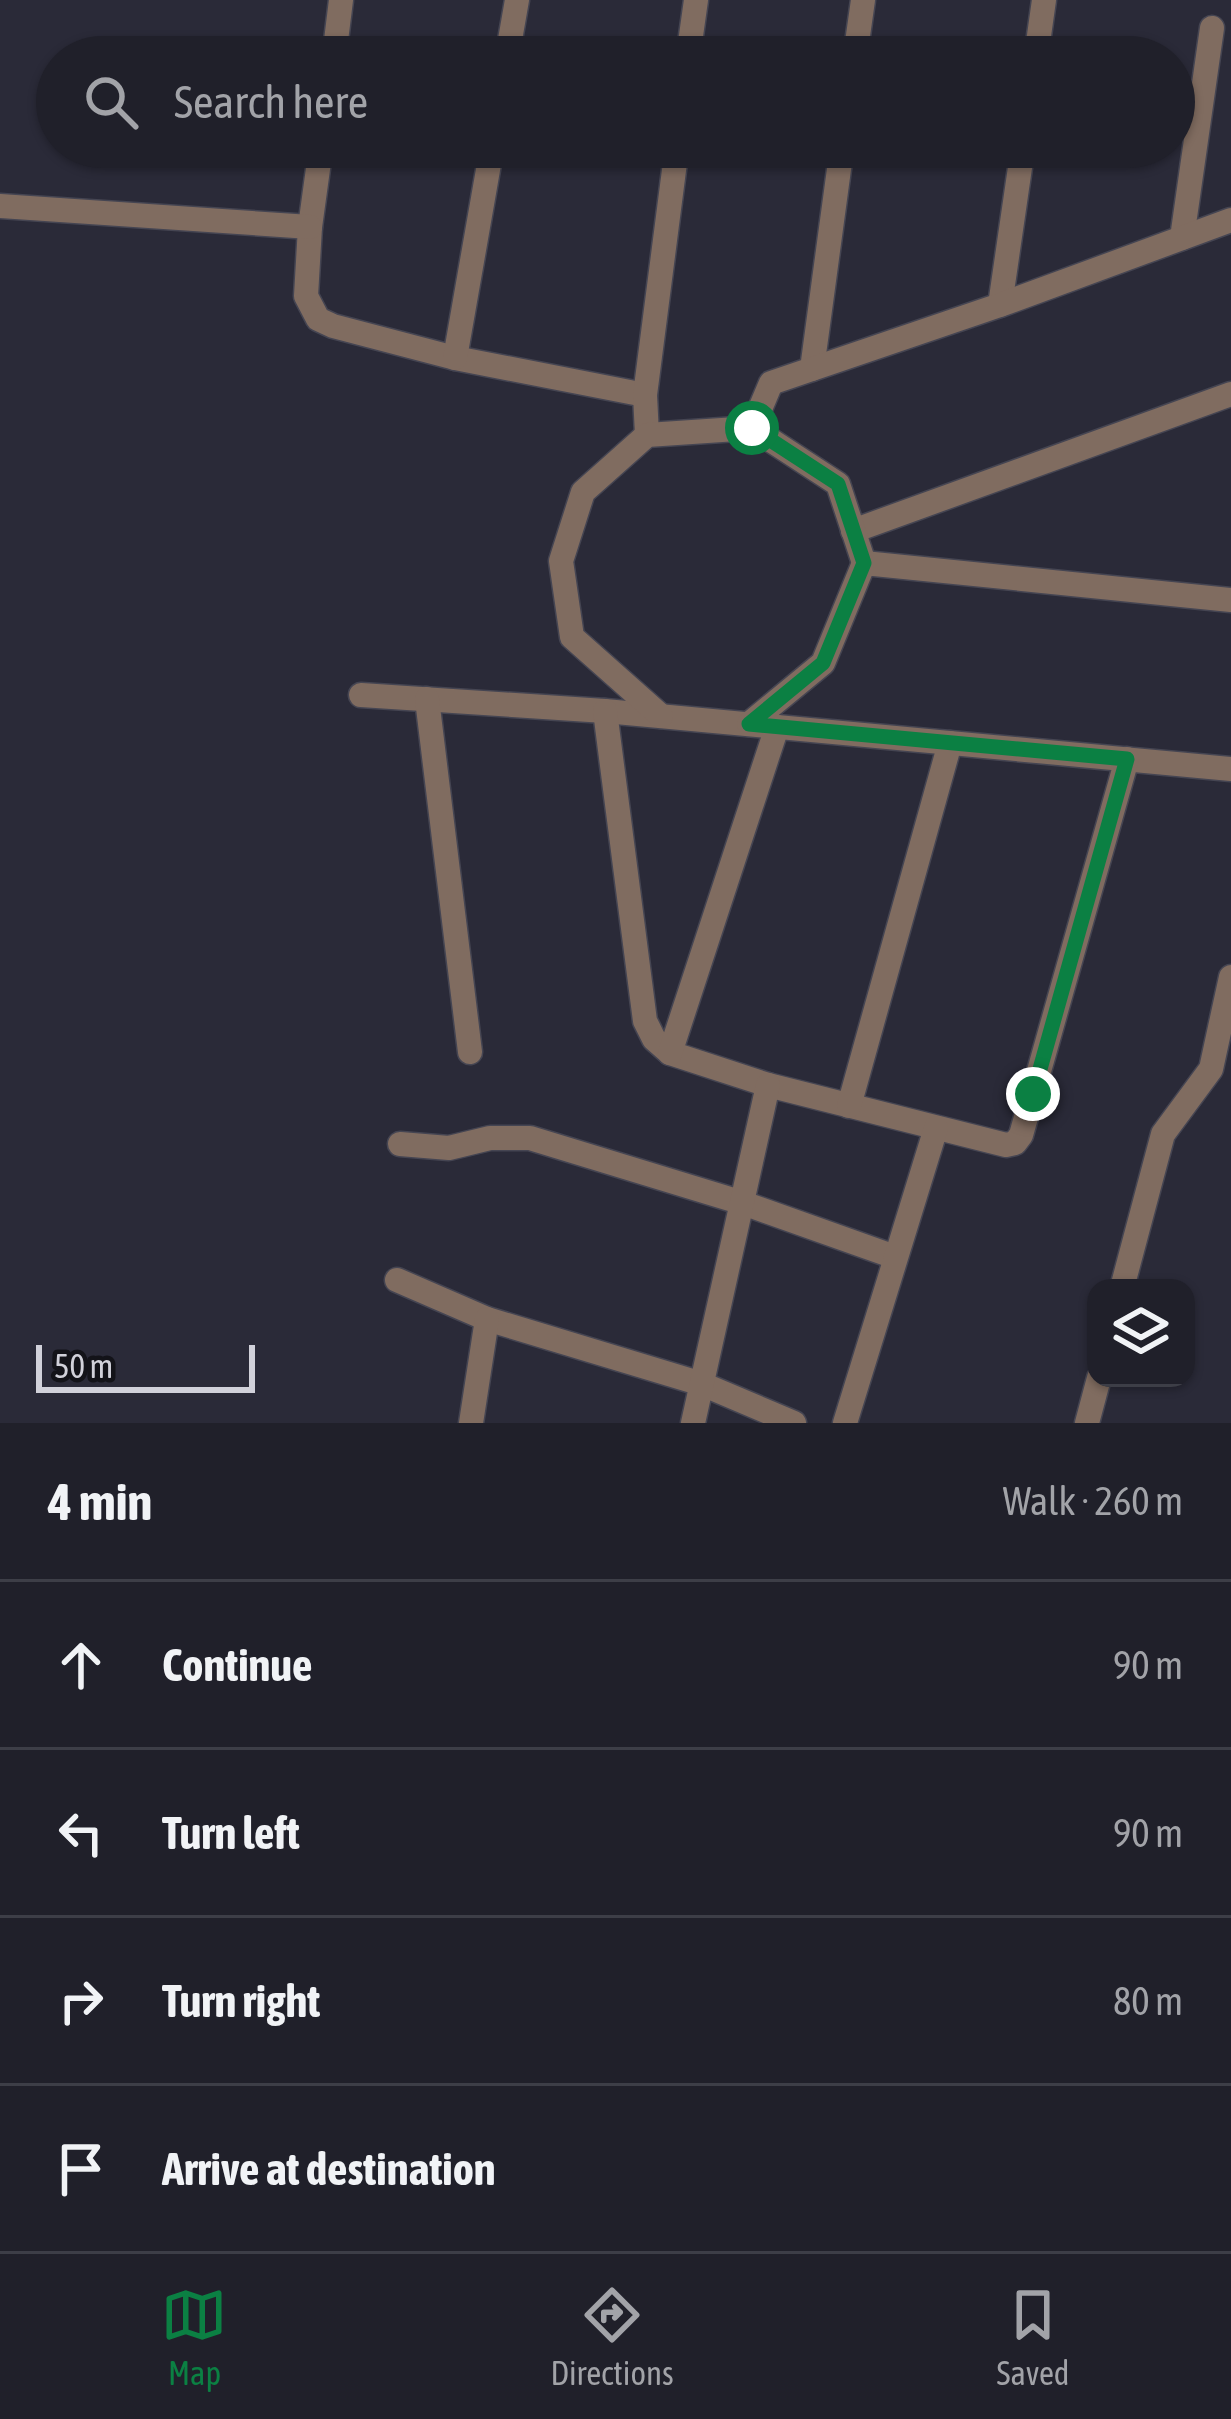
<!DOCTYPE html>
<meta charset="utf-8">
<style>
:root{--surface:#20202a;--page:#2d2d36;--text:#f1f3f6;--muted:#a2a3a8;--line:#3d3e47;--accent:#0b8043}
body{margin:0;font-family:"Asap Condensed",sans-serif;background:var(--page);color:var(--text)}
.controls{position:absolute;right:36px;bottom:36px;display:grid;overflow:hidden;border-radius:24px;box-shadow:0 3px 9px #0004}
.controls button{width:108px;height:108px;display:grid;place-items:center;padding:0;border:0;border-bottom:3px solid var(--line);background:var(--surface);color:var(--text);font:60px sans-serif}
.scale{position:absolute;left:36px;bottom:30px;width:219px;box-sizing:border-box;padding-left:12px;border:6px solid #d1d1da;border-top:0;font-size:33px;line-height:42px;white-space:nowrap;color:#d1d1da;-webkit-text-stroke:9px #131319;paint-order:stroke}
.stop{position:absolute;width:36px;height:36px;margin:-27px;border:9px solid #0b8043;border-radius:50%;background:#fff}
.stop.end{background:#0b8043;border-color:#fff;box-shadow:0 3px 12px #0008}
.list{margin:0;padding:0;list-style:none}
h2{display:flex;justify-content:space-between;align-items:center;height:156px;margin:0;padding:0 48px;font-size:51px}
h2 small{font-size:39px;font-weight:400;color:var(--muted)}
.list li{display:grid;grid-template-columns:78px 1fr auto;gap:36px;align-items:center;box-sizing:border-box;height:168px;padding:0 48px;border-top:3px solid var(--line)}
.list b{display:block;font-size:45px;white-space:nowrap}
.list em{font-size:39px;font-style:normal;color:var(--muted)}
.icon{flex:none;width:66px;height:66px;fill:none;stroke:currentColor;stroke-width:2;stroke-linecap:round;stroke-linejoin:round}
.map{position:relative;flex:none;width:1231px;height:1423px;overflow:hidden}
.search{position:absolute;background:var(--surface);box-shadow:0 3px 9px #0004;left:36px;right:36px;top:36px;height:132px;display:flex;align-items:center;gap:30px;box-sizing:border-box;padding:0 42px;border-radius:66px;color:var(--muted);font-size:45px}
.sheet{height:828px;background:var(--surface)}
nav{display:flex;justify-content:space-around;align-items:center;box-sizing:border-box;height:168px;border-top:3px solid var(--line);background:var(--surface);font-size:33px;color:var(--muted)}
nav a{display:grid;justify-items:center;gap:6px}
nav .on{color:var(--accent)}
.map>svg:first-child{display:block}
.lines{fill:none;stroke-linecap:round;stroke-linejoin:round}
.street-casing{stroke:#454552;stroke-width:27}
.street{stroke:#806c60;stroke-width:24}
.route{stroke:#0b8043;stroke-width:15}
</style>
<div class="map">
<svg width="1231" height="1423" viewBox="0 0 1231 1423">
<rect width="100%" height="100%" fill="#2a2a38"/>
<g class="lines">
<defs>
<g id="street">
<polyline points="334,57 341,0"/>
<polyline points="507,57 517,0"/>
<polyline points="688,57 696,0"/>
<polyline points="855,57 863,0"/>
<polyline points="1036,57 1044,0"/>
<polyline points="321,147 310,227 306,296 318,319 333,326 455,358 645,395"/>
<polyline points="0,206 310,227"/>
<polyline points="1182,238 1212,28"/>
<polyline points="1000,305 1023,147"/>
<polyline points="455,358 492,147"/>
<polyline points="812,369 842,147"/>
<polyline points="752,428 771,383 1000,305 1231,220"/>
<polyline points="647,435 645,395 677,147"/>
<polyline points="853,531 1231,394"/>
<polyline points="361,695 605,711 1231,769"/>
<polyline points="427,699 470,1052"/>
<polyline points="605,711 645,1021 654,1039 670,1053 768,1085 1006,1145 1015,1143 1021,1135 1127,759"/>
<polyline points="661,716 572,637 561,561 583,492 647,435 752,428 838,484 864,563"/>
<polyline points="749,724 823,663 864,563 1231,600"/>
<polyline points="670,1053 777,727"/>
<polyline points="849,1106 950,743"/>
<polyline points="400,1144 449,1148 490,1138 530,1138 743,1203 895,1257"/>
<polyline points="397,1280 487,1319 702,1384 794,1423"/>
<polyline points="1122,1288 1163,1134 1211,1069 1231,977"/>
<polyline points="471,1423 487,1319"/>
<polyline points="693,1423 768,1085"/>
<polyline points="845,1423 936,1128"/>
<polyline points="1087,1423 1099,1378"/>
</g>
</defs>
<use href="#street" class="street-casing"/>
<use href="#street" class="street"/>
</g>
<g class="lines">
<polyline class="route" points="752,428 838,484 864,563 823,663 749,724 1127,759 1033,1094"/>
</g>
</svg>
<div class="controls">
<button><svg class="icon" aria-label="layers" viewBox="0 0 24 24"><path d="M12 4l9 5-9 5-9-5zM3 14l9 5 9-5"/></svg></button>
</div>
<div class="scale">50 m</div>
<div class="stop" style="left:752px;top:428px"></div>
<div class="stop end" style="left:1033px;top:1094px"></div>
<div class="search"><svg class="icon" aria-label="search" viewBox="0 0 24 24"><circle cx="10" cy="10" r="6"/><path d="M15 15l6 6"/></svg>Search here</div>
</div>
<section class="sheet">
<h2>4 min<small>Walk · 260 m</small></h2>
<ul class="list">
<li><svg class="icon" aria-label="ahead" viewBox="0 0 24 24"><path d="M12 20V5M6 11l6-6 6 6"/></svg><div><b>Continue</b></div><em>90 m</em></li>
<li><svg class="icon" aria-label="left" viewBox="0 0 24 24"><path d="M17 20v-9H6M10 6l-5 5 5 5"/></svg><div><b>Turn left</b></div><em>90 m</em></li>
<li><svg class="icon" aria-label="right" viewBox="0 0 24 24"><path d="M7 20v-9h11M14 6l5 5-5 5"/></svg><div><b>Turn right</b></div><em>80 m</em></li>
<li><svg class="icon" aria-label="arrive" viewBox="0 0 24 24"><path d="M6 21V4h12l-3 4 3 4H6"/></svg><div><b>Arrive at destination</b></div></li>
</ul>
</section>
<nav>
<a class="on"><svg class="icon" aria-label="map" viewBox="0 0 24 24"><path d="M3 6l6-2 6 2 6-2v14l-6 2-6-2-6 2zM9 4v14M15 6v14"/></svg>Map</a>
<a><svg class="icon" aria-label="directions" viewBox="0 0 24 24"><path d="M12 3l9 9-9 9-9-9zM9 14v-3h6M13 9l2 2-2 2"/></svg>Directions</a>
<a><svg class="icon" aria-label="saved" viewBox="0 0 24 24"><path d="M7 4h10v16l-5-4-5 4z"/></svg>Saved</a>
</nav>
